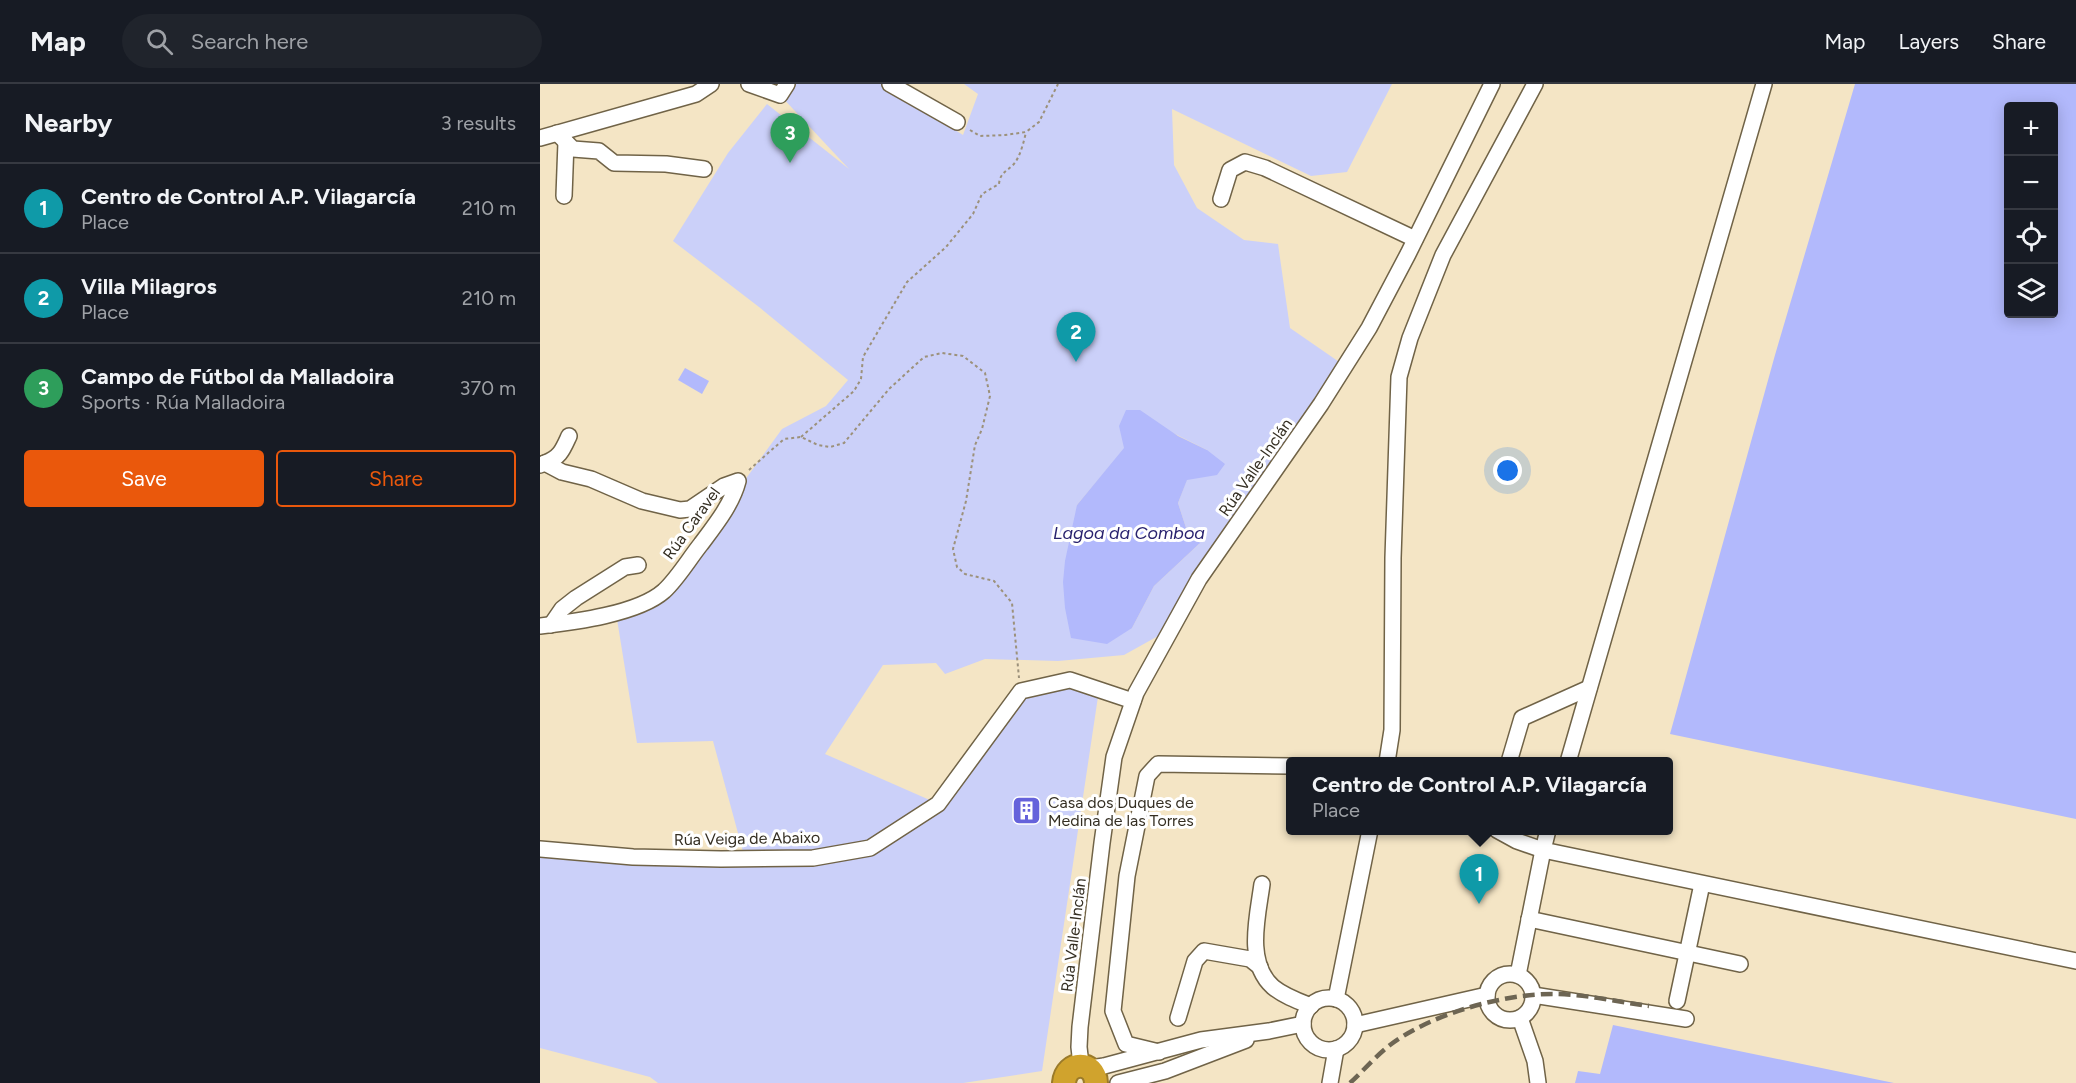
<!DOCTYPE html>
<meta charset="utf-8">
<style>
:root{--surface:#171b24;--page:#20242c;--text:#f1f3f6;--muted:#9ea1a6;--line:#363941;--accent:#ea580c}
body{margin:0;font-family:Figtree,sans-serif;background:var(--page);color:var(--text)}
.controls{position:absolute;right:18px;top:18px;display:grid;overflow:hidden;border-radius:6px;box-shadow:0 3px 15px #0003}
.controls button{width:54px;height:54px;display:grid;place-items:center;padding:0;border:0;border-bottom:2px solid var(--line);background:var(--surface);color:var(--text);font:30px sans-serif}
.you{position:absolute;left:968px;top:387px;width:21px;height:21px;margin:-15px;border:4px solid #fff;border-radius:50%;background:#1a73e8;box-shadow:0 0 0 9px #1a73e833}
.badge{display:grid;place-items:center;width:39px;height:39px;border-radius:50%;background:var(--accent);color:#fff;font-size:20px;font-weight:700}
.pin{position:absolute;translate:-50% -50px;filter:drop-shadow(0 2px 3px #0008)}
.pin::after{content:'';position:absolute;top:32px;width:21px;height:18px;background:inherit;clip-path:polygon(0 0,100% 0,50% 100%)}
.popup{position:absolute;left:746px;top:673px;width:387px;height:78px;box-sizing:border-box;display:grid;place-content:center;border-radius:6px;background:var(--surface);filter:drop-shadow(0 2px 4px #0005);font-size:20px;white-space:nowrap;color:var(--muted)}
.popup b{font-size:22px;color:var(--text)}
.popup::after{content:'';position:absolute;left:50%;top:100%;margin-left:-12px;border:12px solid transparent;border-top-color:var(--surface)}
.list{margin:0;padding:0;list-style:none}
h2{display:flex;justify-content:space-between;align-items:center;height:78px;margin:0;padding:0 24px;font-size:26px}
h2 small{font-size:20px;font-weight:400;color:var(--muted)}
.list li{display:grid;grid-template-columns:39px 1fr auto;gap:18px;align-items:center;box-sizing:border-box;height:90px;padding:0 24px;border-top:2px solid var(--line)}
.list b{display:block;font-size:22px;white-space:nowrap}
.list p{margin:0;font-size:20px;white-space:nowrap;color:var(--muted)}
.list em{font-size:20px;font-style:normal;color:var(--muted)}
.actions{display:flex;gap:12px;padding:18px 24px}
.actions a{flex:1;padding:14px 0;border:2px solid var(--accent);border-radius:6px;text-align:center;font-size:21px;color:var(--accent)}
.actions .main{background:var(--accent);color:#fff}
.icon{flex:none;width:33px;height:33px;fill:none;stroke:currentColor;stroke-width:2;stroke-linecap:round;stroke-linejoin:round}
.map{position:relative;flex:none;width:1536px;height:999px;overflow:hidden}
header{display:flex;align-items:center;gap:36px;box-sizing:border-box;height:84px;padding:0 30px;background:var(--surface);border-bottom:2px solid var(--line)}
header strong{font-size:28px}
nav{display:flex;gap:33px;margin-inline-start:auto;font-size:21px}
.search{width:420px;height:54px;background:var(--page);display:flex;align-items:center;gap:15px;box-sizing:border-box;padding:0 21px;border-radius:33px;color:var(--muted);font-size:22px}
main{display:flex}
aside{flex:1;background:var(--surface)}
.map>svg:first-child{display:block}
.green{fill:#cbd0f9;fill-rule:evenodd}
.water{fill:#b2b9fc;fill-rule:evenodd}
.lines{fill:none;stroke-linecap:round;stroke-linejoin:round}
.minor-casing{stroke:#706347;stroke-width:18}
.highway-casing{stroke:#9a7a2a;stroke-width:26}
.path{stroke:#9c917b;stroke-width:2;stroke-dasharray:3 3;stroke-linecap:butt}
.minor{stroke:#fff;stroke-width:15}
.highway{stroke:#d0a32d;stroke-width:22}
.rail{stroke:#6d6553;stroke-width:4.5;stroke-dasharray:12 6;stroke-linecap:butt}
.labels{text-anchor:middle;stroke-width:6;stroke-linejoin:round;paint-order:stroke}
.street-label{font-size:16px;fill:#352f23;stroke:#fff}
.poi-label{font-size:16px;fill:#352f23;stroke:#fff;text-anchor:start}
.water-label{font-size:18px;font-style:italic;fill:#29236f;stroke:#fff}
</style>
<header>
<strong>Map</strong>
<div class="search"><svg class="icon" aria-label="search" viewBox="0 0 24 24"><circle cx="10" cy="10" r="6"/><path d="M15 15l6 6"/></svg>Search here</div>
<nav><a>Map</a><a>Layers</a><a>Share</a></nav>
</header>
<main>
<aside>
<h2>Nearby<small>3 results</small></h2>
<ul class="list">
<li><span class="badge" style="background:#0f9aa8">1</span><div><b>Centro de Control A.P. Vilagarcía</b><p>Place</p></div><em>210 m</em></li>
<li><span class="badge" style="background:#0f9aa8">2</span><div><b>Villa Milagros</b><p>Place</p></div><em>210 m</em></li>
<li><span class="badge" style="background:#2e9e5b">3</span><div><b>Campo de Fútbol da Malladoira</b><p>Sports · Rúa Malladoira</p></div><em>370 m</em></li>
</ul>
<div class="actions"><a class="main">Save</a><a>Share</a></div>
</aside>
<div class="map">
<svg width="1536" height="999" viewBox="0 0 1536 999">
<rect width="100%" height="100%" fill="#f4e5c5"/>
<path class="green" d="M 247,0 L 342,0 L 423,51 L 438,10 L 424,0 L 852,0 L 807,88 L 771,92 L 632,25 L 634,81 L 657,124 L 704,156 L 738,160 L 750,244 L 805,282 L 674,474 L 645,537 L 584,571 L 518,577 L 445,575 L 405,590 L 396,579 L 343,581 L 285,670 L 392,717 L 481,607 L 530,596 L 559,606 L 502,987 L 423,999 L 118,999 L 110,993 L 0,964 L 0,764 L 205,775 L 173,657 L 97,659 L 76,529 L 124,507 L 242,345 L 286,322 L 308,296 L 219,223 L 133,157 L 188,69 L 227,20 L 309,85 L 240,11 ZM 587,326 L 667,366 L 647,395 L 638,419 L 647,447 L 659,460 L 614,502 L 592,544 L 537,421 L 585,364 Z"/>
<g class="water">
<path d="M 1315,0 L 1536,0 L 1536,735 L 1130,650 L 1235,271 ZM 1468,22 L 1514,22 L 1514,230 L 1468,230 Z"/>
<polygon points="145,284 169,297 162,310 138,296"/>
<polygon points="586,326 600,326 638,352 667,366 685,380 677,391 647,396 638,419 647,447 660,459 614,502 592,544 567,560 531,554 525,524 523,498 525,477 537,421 584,364 579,342"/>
<polygon points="1073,941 1354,999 1035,999 1038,987 1060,990"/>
</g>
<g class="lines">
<defs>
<g id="minor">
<polyline points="209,0 240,11 247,0"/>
<polyline points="350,0 417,38"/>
<polyline points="17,49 33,65 59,67 74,79 126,80 164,85"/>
<polyline points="0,54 156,10 171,0"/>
<polyline points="24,112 26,58"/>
<polyline points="681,115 690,86 705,78 725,84 875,155"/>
<path d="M 5,379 C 20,374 23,365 29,352"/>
<path d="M 0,381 L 5,379 L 22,388 L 51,395 L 102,417 L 140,426 L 150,425 L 184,402 L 198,397 C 192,420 176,440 161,460 C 149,475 138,494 124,507 C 98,530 34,538 0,542"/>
<polyline points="11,541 22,525 36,514 85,483 98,481"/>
<polyline points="847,678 852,646 853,474 859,293 870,254 903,171 995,0"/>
<polyline points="969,678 982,634 1049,604"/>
<polyline points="1028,678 1224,0"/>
<polyline points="957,746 977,757 1003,766 1536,877"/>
<polyline points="0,765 93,773 181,775 273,774 330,764 398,720 481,607 530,596 593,617"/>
<path d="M 722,800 C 718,831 705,878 733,903 C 744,912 758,917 771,922"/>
<polyline points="989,835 1200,880"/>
<circle cx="970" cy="913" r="23"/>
<polyline points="978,891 1003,766 1008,746"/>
<polyline points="993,911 1146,935"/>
<circle cx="789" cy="940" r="26"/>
<polyline points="796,915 830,746"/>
<polyline points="1137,917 1162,800"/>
<polyline points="638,934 655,877 664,867 710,875 720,883"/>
<polyline points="980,934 995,977 998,999"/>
<polyline points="815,941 947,911"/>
<polyline points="619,968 586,960 573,927 587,792 607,692 618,680 750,682"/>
<polyline points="541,981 539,963 540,943 562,759 574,673 596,609 659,495 781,320 829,244 868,170 952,0"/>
<polyline points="550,984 564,982 661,956 729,947 763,940"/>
<polyline points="578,999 625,987 706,956"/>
<polyline points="790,999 796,965"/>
</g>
<path id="highway" d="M 524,999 C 526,976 555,976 556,999"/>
</defs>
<use href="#minor" class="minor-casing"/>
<use href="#highway" class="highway-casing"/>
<g class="path">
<polyline points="430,46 440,52 465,51 486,48 499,38 518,0"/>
<path d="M 261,353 L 314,307 L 321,295 L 323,273 L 367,198 L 406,163 L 433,130 L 442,110 L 459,100 C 460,89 466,88 473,81 C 480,74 484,57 486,48"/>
<polyline points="209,386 244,355 261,353 278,361 290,363 304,359 349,305 384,273 402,269 423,272 445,289 450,312 442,345 435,361 426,417 413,465 417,483 425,490 454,497 472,519 479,594"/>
</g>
<use href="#minor" class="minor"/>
<use href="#highway" class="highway"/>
<path class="rail" d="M 810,999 C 823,987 836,972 850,961 C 891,930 962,910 1013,910 C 1045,910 1078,918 1109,922"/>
</g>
<defs>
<symbol id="building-square" viewBox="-11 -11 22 22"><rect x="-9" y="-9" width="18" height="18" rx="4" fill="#6562db" stroke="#fff"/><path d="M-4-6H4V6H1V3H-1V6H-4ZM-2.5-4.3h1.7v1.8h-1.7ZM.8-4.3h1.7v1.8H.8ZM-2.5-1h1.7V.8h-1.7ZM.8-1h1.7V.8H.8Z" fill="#fff"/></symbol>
</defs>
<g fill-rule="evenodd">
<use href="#building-square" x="470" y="710" width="33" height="33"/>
</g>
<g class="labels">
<g class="street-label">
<text transform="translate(715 383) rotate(-55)" y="6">Rúa Valle-Inclán</text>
<text transform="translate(151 439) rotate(-54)" y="6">Rúa Caravel</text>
<text transform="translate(207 754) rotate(-1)" y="6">Rúa Veiga de Abaixo</text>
<text transform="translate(533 851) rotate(-83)" y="6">Rúa Valle-Inclán</text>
</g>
<g class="poi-label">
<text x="508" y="724">Casa dos Duques de<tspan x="508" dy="18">Medina de las Torres</tspan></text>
</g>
<g class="water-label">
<text x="589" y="455">Lagoa da Comboa</text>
</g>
</g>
</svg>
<div class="controls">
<button>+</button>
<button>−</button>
<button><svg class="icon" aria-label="locate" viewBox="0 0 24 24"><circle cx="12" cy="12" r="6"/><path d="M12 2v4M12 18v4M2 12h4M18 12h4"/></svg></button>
<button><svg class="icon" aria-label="layers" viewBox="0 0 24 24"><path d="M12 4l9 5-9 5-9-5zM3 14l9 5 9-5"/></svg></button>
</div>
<div class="you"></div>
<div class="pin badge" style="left:939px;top:820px;background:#0f9aa8">1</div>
<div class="popup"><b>Centro de Control A.P. Vilagarcía</b>Place</div>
<div class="pin badge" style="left:536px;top:278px;background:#0f9aa8">2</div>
<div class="pin badge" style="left:250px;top:79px;background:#2e9e5b">3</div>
</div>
</main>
